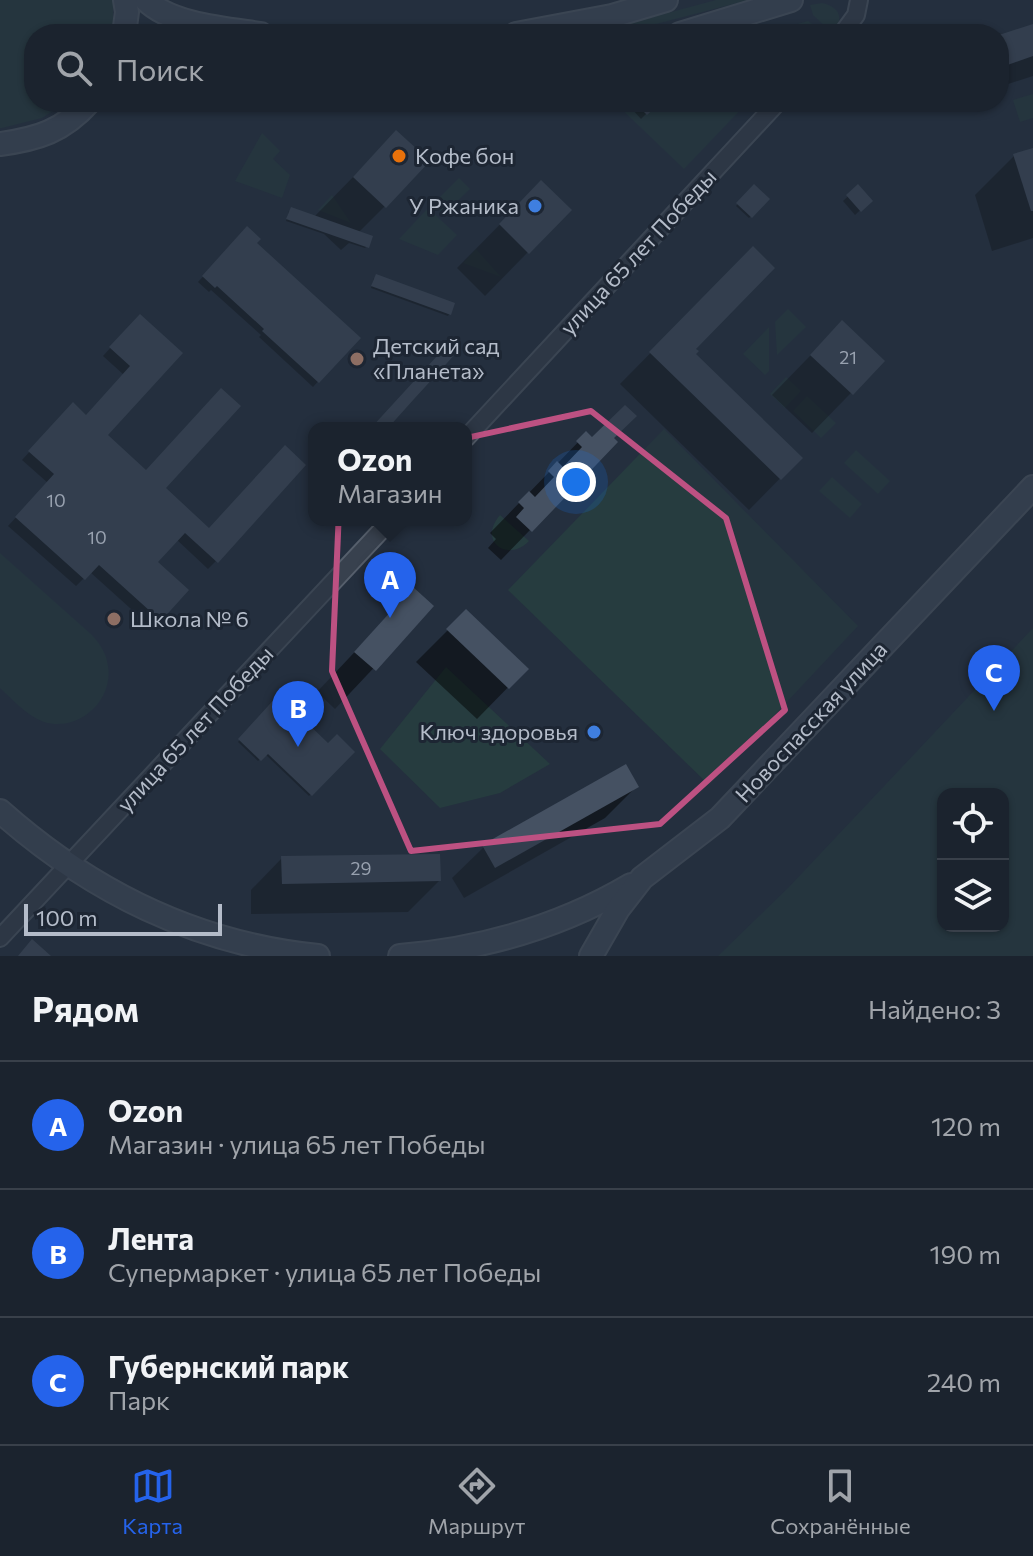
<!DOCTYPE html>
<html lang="ru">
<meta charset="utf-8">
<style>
:root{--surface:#1b232e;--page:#282f3a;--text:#f1f3f6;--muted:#a0a4aa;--line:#39404a;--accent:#2563eb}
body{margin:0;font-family:Commissioner,sans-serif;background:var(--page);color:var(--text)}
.controls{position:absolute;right:24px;bottom:24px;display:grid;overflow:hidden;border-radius:16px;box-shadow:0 2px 6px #0004}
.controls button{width:72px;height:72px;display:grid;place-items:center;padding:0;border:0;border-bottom:2px solid var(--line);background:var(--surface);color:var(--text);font:40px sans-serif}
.scale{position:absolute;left:24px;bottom:20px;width:198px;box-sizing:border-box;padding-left:8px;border:4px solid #b4bcc9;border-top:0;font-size:22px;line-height:28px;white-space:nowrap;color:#b4bcc9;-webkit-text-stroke:6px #1d2633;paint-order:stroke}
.you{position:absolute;left:576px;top:482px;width:28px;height:28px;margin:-20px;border:6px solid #fff;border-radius:50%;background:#1a73e8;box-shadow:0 0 0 12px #1a73e833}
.badge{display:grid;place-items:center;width:52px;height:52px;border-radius:50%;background:var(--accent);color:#fff;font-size:26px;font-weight:700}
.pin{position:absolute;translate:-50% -66px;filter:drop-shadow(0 2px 4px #0008)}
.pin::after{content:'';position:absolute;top:42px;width:28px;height:24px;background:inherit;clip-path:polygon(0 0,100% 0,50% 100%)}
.popup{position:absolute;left:308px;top:422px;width:164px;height:104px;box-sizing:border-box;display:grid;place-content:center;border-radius:16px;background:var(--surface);filter:drop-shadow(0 2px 6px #0005);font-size:26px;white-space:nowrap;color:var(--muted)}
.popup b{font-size:30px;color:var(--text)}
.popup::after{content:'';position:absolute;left:50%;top:100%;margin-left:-16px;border:16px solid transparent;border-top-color:var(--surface)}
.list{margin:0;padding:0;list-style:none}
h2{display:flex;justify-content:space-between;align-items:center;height:104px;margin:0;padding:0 32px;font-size:34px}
h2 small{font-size:26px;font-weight:400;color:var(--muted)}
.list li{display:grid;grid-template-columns:52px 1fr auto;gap:24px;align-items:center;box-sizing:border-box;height:128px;padding:0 32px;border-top:2px solid var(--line)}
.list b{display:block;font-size:30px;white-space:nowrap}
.list p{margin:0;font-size:26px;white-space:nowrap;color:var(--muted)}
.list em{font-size:26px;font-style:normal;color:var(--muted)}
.icon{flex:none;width:44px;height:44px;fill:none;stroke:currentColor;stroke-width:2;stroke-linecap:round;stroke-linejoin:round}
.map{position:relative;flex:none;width:1033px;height:956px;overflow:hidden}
.search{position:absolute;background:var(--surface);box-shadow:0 2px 6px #0004;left:24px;right:24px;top:24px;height:88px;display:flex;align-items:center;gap:20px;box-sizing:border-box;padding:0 28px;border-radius:32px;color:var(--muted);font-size:30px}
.sheet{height:488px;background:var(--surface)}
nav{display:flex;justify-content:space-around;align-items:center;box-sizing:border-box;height:112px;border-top:2px solid var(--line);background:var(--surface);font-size:22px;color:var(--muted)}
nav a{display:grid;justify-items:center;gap:4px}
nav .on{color:var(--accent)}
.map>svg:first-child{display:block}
.green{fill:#263c3f;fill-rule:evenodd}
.shadow{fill:#0007}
.building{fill:#455162}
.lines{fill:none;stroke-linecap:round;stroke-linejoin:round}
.street-casing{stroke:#565f6c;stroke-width:20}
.secondary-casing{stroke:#565f6c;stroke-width:26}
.street{stroke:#38414e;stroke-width:16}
.secondary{stroke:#465061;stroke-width:22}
.marked{fill:none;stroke:#bd5182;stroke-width:6;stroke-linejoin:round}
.food-dot{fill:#e8710a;stroke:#1d2633;stroke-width:3}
.shop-dot{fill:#3f7fe0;stroke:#1d2633;stroke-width:3}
.education-dot{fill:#8d6e63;stroke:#1d2633;stroke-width:3}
.labels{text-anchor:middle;stroke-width:6;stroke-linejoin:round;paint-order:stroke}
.number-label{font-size:18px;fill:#98a1af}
.poi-label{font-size:22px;fill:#b4bcc9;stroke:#1d2633;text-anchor:start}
.street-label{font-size:22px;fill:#b4bcc9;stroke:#1d2633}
</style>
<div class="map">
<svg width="1033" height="956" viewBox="0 0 1033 956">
<rect width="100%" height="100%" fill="#242f3e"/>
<g class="green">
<polygon points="0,0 113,0 113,26 111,34 34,34 34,102 67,102 42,118 2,128 0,128"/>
<polygon points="716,0 749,0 617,34 589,34"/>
<path d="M 822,3 C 840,7 845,19 832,33 L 813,15 L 810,5 Z"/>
<polygon points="808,21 816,27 813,34 763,34"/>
<polygon points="1033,94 1033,118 1020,122 1013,100"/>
<polygon points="614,102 748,102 684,169"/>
<polygon points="262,133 280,151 273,159 290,175 282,198 235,181"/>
<polygon points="459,178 470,189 444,214 433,204"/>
<polygon points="332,195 351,223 318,210"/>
<polygon points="428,208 457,235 438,255 399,239"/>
<polygon points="476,249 501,277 463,263"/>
<polygon points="788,309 806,327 777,355 775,322"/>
<polygon points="769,327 769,371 765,375 743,354"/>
<polygon points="786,377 801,391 785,408 770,394"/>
<polygon points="807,396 836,423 821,438 793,411"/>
<polygon points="664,429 858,626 709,785 508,590"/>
<polygon points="856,450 890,481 878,494 844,463"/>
<polygon points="832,477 862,504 850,518 819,491"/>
<path d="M 500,515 L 529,541 C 508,563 477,542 500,515 Z"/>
<path d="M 0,553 L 92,635 C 99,643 105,651 107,661 C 117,698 80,733 44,722 C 27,716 13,700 0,688 Z"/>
<path d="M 1033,628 L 1033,956 L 718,956 L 789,887 ZM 943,794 L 1003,794 L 1003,926 L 943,926 Z"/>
<polygon points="446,667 550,764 500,793 440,808 380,749"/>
</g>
<g class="shadow">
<polygon points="1033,26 1033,76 999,87 999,37"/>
<polygon points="638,102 651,102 654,106 641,119 632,109"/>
<polygon points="396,133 385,206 358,233 367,246 365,248 349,243 341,250 324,234 286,221 289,211 314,217"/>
<polygon points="1033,150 1033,238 992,251 975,195 1014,156"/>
<polygon points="541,183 569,210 485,296 457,268"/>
<polygon points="754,187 767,199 749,218 736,206"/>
<polygon points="858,187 870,201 855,215 843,201"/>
<polygon points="247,229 254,243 358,338 313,387 259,337 261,335 211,290 209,292 198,282"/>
<polygon points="753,249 693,354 800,458 749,510 620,384"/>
<polygon points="374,278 449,314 448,316 371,288"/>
<polygon points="842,323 882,361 812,433 772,395"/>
<polygon points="132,324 180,353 105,436 163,489 216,561 208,569 176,539 155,562 186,590 151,627 90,572 76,586 8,526 48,483 22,460 65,413 86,417 124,375 103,356"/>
<polygon points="586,434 592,440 612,438 615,442 501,560 488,548 496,539 490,533"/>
<polygon points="413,590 432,606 335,709 317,692"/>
<polygon points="466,612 526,669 477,719 416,662"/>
<polygon points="278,698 328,746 352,752 309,796 265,754 258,761 238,742"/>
<polygon points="636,787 605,818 464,898 452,878 484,847"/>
<polygon points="282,858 439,881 408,912 251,914 251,890"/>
</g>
<g class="building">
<polygon points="1033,24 1033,56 999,68 999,35"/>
<polygon points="634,102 661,102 647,115"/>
<polygon points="396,130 430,161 386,208 353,177"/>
<polygon points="1033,148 1033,211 1031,211 1013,154"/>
<polygon points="541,180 572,210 529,254 499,224"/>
<polygon points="754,184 770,199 752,218 736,203"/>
<polygon points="858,184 873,201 861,212 846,195"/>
<polygon points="291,207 373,236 369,248 286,219"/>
<polygon points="247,226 261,239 257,243 361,338 319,383 262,331 264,329 217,286 215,288 202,276"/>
<polygon points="753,246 775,268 696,349 699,351 696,354 803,458 781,480 649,352"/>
<polygon points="376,274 455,303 451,315 371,286"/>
<polygon points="140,314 183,353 108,435 146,470 221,388 241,406 166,488 209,528 285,445 306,465 218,563 185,533 158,562 189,590 161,621 99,565 85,580 15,517 54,474 28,451 73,402 86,415 130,366 109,347"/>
<polygon points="842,320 885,361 853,395 810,355"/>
<polygon points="449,343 458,351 414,399 388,428 371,428"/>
<polygon points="625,405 637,416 614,438 618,442 532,532 516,517 524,508 518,502 529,491 535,497 554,477 548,471 557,461 563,467 582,447 576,441 586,431 592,437"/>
<polygon points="413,587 434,606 376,671 354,652"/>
<polygon points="466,609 529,669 509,689 446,629"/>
<polygon points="278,695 328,743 337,734 355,752 312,796 268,754 261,761 238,739"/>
<polygon points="626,764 639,787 495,868 482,845"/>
<polygon points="440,854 441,881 282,884 281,856"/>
<polygon points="32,939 51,956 18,956"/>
</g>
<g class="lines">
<defs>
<g id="street">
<polyline points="842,34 856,15 859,0"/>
<polyline points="466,438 778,102"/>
<polyline points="0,938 391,520"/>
</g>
<g id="secondary">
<path d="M 146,0 C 171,25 227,29 261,34"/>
<polyline points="124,34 127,12 125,0"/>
<polyline points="516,34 612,16 666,0"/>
<polyline points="680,34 791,0"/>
<path d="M 0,144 C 38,139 63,131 89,102"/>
<path d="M 0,811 C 90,891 197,944 318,956"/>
<path d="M 400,956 C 482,949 560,927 631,885"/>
<polyline points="591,956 618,909 642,878 720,818 1033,487"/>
</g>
</defs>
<use href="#street" class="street-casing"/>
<use href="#secondary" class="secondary-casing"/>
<use href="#street" class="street"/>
<use href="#secondary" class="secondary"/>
</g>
<path d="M0 0H1033V956H0ZM 591,411 L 726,518 L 785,710 L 660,824 L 411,851 L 332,671 L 341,465 Z" fill="#242f3e" fill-opacity=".55" fill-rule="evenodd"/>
<path class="marked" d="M 591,411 L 726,518 L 785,710 L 660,824 L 411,851 L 332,671 L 341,465 Z"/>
<circle class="food-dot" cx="399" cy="156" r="8"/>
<g class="shop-dot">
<circle cx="535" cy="206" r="8"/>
<circle cx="594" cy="732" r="8"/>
</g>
<g class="education-dot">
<circle cx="357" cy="359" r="8"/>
<circle cx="114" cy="619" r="8"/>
</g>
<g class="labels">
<g class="number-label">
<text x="848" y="364">21</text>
<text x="56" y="507">10</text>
<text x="97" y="544">10</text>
<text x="361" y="875">29</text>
</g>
<g class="poi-label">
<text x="415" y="164">Кофе бон</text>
<text x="519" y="214" text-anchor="end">У Ржаника</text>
<text x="373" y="354">Детский сад<tspan x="373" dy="25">«Планета»</tspan></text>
<text x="130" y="627">Школа № 6</text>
<text x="578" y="740" text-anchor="end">Ключ здоровья</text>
</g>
<g class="street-label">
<text transform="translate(638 252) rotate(-47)" y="8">улица 65 лет Победы</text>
<text transform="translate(811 722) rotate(-47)" y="8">Новоспасская улица</text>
<text transform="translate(195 729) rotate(-47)" y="8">улица 65 лет Победы</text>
</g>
</g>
</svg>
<div class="controls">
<button><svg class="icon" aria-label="locate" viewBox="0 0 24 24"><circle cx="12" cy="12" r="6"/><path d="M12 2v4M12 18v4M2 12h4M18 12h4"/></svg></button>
<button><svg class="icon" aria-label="layers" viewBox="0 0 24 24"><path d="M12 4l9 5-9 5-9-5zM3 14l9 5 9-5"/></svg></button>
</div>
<div class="scale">100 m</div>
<div class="you"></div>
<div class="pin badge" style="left:390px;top:618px">A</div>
<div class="popup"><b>Ozon</b>Магазин</div>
<div class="pin badge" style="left:298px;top:747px">B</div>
<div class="pin badge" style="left:994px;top:711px">C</div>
<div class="search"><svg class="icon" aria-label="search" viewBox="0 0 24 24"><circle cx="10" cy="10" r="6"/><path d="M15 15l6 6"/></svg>Поиск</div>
</div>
<section class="sheet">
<h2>Рядом<small>Найдено: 3</small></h2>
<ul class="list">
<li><span class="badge">A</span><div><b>Ozon</b><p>Магазин · улица 65 лет Победы</p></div><em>120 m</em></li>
<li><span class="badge">B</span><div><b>Лента</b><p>Супермаркет · улица 65 лет Победы</p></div><em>190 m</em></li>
<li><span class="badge">C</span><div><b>Губернский парк</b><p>Парк</p></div><em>240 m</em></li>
</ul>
</section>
<nav>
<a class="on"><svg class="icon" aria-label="map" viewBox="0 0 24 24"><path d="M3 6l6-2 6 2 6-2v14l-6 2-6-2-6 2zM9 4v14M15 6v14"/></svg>Карта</a>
<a><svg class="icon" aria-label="directions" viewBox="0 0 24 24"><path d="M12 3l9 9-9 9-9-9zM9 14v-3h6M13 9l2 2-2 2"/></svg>Маршрут</a>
<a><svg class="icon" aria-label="saved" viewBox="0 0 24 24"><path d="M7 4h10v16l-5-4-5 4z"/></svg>Сохранённые</a>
</nav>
